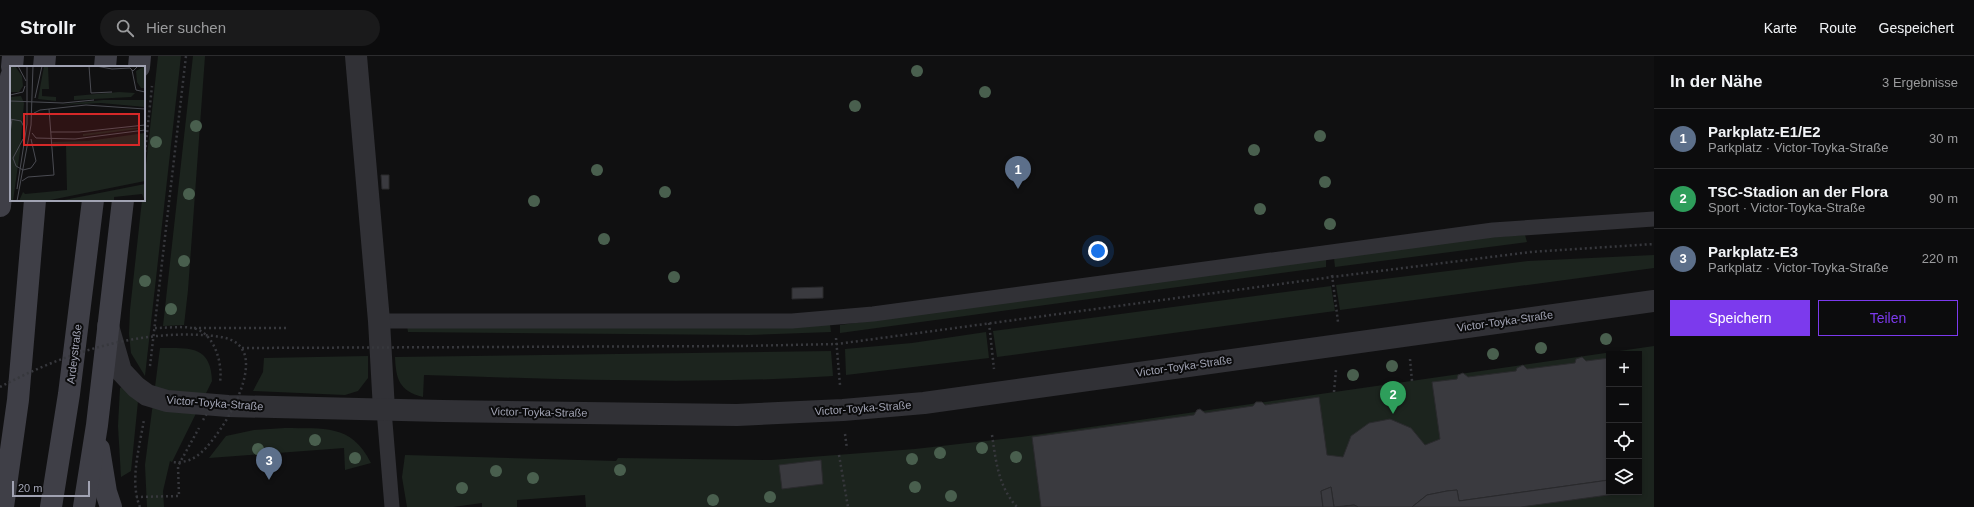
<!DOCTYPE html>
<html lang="de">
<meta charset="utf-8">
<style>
:root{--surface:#0c0c0d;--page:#1a1a1b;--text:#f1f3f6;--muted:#9a9b9d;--line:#2c2c2e;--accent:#7c3aed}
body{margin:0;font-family:Helvetica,sans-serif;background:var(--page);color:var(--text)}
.controls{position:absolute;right:12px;bottom:12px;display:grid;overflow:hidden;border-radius:0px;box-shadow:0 2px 6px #0003}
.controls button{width:36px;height:36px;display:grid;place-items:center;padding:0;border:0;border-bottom:1px solid var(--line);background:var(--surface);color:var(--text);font:20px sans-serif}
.scale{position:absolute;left:12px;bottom:10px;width:78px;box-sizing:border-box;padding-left:4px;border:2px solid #a1a3b3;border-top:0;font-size:11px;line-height:14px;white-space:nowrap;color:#a1a3b3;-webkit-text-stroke:3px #0b0b0c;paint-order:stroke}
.you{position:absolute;left:1098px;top:195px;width:14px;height:14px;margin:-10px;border:3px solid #fff;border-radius:50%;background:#1a73e8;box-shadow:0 0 0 6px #1a73e833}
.badge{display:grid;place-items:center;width:26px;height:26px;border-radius:50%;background:var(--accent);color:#fff;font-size:13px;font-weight:700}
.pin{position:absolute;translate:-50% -33px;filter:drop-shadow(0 1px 2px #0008)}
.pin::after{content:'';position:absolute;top:21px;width:14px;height:12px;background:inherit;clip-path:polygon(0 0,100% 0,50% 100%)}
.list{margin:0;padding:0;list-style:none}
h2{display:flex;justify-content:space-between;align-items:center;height:52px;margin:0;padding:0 16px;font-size:17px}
h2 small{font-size:13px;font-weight:400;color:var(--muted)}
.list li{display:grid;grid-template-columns:26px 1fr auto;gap:12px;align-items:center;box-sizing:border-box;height:60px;padding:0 16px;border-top:1px solid var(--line)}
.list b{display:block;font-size:15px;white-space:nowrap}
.list p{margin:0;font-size:13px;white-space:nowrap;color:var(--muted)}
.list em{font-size:13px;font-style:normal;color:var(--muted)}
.actions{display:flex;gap:8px;padding:12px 16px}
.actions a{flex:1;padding:9px 0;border:1px solid var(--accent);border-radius:0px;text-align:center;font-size:14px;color:var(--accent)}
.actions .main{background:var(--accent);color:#fff}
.icon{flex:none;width:22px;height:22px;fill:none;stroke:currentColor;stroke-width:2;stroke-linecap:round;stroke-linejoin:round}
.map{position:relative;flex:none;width:1654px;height:451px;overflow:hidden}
header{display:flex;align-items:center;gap:24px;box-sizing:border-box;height:56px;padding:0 20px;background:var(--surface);border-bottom:1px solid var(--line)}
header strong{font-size:19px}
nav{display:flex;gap:22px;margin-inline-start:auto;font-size:14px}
.search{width:280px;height:36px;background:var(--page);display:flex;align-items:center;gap:10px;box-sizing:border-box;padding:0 14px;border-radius:22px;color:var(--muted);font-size:15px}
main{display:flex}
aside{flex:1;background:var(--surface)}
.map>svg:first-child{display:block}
.green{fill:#1c241e;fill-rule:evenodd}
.building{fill:#3a3a3f;stroke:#2a2a2d}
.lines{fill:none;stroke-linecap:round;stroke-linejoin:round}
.path{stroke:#37383d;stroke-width:2.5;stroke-dasharray:2 3;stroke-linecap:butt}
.lane{stroke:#313136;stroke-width:15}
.street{stroke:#313136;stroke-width:22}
.secondary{stroke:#3f3f47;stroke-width:22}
.path-bridge{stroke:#37383d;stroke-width:2.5;stroke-dasharray:2 3;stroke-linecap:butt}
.tree{fill:#495f4e}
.labels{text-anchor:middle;stroke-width:4;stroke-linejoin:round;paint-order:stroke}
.street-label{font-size:11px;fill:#a1a3b3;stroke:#0b0b0c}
.inset-road{fill:none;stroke:#4a4b52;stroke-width:1}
.view{fill:#d62828;fill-opacity:0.15;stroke:#d62828;stroke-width:2}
.inset-edge{fill:none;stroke:#a1a3b3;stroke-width:2}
</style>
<header>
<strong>Strollr</strong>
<div class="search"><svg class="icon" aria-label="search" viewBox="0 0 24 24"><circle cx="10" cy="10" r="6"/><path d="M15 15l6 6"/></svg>Hier suchen</div>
<nav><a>Karte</a><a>Route</a><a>Gespeichert</a></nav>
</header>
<main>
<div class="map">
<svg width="1654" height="451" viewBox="0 0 1654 451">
<rect width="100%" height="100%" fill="#101011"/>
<g class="green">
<polygon points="158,0 181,0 145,320 131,297 129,278 130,254 142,144 144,144 144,127"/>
<polygon points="193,0 205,0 188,234 184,269 163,270"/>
<polygon points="1525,179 1527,186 1335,211 1334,202 1490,181"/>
<polygon points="1654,199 1654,212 1340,254 1336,229 1528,205"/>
<polygon points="1326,203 1326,211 840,277 840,269"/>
<polygon points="1331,230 1335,255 997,301 993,275"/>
<polygon points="407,269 830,269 831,276 749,279 408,276"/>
<polygon points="986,276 989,302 846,319 845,293 912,287"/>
<path d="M 1654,290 L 1654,451 L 586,451 L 585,439 L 517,444 L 517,451 L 482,451 L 482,447 L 453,451 L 407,451 L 402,421 L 405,399 L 616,405 L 618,402 L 771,404 L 915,393 L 1021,381 ZM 1609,298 L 1639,298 L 1639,436 L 1609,436 Z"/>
<path d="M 160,292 C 189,292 211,289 212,325 L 172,406 L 170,405 L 163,435 L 164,451 L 147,451 L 145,409 Z"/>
<path d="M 831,295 L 833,320 C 696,329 560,323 424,319 L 423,341 C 399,335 396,323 395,301 Z"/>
<polygon points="368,300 368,322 358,335 345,339 253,335 263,316 264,302"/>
<polygon points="122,331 138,345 131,415 121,421 118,370 120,332"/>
<path d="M 285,372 C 323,373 351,367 371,407 L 345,414 L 344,392 L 209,402 L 226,380 L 254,374 Z"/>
</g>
<g class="building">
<polygon points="381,119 389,119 389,133 382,133"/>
<polygon points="823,231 823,242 792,243 792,232"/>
<polygon points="1582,301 1586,305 1609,302 1609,424 1459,445 1457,434 1447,435 1427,439 1412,451 1358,451 1354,449 1334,451 1331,431 1321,435 1323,451 1041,451 1032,381 1194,359 1197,354 1200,353 1205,357 1253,350 1256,346 1262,346 1265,349 1319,341 1327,399 1343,401 1351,380 1369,367 1390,363 1411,372 1425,389 1440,383 1432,326 1457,323 1458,319 1463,317 1468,321 1516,315 1517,312 1523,309 1527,313 1575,307 1576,303"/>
<polygon points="821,404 823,428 782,433 779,409"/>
<polygon points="1639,420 1641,434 1639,435"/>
<polygon points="1609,424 1609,436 1630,436 1521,451 1412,451 1427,439 1447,435 1457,434 1459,445"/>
<polygon points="1331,431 1334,451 1323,451 1321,435"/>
<polygon points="1354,449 1358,451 1340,451"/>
</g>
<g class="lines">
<g class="path">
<polyline points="144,106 152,30"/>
<polyline points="1332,219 1338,266"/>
<polyline points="989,267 994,313"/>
<path d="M 155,272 C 167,272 181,270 192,272 C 214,275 223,307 220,326"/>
<polyline points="194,272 288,272"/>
<polyline points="836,282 840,329"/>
<polyline points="741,290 837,288 1332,221 1530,196 1654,188"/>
<polyline points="1410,303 1412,325"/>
<polyline points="150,310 186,0"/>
<polyline points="1334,336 1336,314"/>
<polyline points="845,378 847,393"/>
<path d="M 992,379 C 996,405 998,430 1017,451"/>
<polyline points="839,399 848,451"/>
<polyline points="136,441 179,440 178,410 199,372"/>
<path d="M 140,451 C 129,425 140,390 144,363"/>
</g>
<g class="lane">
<polyline points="379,265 792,265 873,258 1493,174 1654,163"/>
<polyline points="384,354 392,451"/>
</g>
<g class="street">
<polyline points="356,0 379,265 384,354"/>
<polyline points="108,270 121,315 136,331 147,339 167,345 228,350 443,355 737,359 843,354 924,347 1654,245"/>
</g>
<g class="secondary">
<polyline points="12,11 13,0"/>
<polyline points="44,11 45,0"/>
<polyline points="105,11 106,0"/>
<polyline points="139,11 140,0"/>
<polyline points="0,150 11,21"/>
<polyline points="99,393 106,436 111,451"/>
<polyline points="3,451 18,344 35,144"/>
<polyline points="51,451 69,338 93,144"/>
<polyline points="84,451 97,369 123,144"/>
</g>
<g class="path-bridge">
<polyline points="242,292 741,290"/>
<path d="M 0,331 C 61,299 131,275 201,279 C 215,280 234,280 242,293 C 259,318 218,385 197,400 C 189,405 182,407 172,406"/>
<polyline points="203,364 215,344"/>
</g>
</g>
<g class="tree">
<circle cx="917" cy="15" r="6"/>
<circle cx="985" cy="36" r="6"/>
<circle cx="855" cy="50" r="6"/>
<circle cx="196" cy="70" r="6"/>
<circle cx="1320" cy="80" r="6"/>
<circle cx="156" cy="86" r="6"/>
<circle cx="1254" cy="94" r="6"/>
<circle cx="597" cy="114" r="6"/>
<circle cx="1325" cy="126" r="6"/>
<circle cx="665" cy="136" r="6"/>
<circle cx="189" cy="138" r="6"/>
<circle cx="534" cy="145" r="6"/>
<circle cx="1260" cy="153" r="6"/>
<circle cx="1330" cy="168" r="6"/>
<circle cx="604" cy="183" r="6"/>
<circle cx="184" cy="205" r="6"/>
<circle cx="674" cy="221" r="6"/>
<circle cx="145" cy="225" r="6"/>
<circle cx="171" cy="253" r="6"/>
<circle cx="1606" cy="283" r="6"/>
<circle cx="1541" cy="292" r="6"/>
<circle cx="1493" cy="298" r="6"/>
<circle cx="1392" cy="310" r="6"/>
<circle cx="1353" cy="319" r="6"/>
<circle cx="315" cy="384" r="6"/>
<circle cx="982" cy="392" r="6"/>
<circle cx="258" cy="393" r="6"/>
<circle cx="940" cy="397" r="6"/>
<circle cx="1016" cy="401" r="6"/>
<circle cx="355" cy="402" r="6"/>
<circle cx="912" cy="403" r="6"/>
<circle cx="620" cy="414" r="6"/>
<circle cx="496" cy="415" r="6"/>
<circle cx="533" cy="422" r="6"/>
<circle cx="915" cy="431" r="6"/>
<circle cx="462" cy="432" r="6"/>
<circle cx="951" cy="440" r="6"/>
<circle cx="770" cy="441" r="6"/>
<circle cx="713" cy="444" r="6"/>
</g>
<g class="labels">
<g class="street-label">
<text transform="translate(1505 265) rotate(-8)" y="4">Victor-Toyka-Straße</text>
<text transform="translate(74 298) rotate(-83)" y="4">Ardeystraße</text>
<text transform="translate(1184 310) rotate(-8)" y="4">Victor-Toyka-Straße</text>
<text transform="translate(215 347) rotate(4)" y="4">Victor-Toyka-Straße</text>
<text transform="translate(863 352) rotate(-4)" y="4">Victor-Toyka-Straße</text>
<text transform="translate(539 356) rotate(1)" y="4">Victor-Toyka-Straße</text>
</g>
</g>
<g transform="translate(10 10)">
<rect width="135" height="135" fill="#101011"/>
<path d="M 0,0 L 5,0 L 12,10 L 13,20 L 9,26 L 0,26 ZM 34,0 L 38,0 L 39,23 L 32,23 L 32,30 L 46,31 L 46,35 L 28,33 ZM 135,0 L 135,22 L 131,22 L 127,16 L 126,5 ZM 109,26 L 125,27 L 121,31 L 64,34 L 64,30 ZM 11,30 L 14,37 L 10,85 L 3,135 L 0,135 L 0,31 ZM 93,34 L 135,34 L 135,41 L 91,37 L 48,39 ZM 120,62 L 135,62 L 73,70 L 73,68 ZM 135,67 L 135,115 L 35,135 L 9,135 L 13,126 L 15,128 L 57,124 L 56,80 L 43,81 L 42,76 L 78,75 ZM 135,118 L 135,135 L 132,128 L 104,131 L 104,135 L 49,135 Z" fill="#1c241e"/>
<path class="inset-road" d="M 8,0 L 16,15M 79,0 L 81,27 L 102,26M 86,0 L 102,3 L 120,2 L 123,5 L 128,0M 122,4 L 126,24 L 135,26M 0,29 L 13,26 L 15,20M 25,32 L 32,0M 0,35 L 53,37 L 84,34M 24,47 L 30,44 L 76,39 L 135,43M 0,53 L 11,55 L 14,61M 41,66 L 69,66 L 135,59M 0,67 L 2,53M 22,67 L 26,72 L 65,73 L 135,64M 13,73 L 3,92 L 6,100 L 13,104 L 21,102 L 26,95 L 21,73M 12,115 L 18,111 L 44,109 L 39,43M 7,123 L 17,58 L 17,0M 7,135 L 21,59 L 23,0"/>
<path class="view" d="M 14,48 L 129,48 L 129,79 L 14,79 Z"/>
<rect width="135" height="135" class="inset-edge"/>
</g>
</svg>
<div class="controls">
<button>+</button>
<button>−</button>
<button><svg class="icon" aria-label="locate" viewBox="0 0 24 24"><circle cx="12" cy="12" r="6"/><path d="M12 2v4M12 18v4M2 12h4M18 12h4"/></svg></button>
<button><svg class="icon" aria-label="layers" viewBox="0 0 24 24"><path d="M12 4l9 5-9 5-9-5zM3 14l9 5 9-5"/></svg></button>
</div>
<div class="scale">20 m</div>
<div class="you"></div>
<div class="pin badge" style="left:1018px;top:133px;background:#5c6f8a">1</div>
<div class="pin badge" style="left:1393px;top:358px;background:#2e9e5b">2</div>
<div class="pin badge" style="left:269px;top:424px;background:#5c6f8a">3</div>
</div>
<aside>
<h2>In der Nähe<small>3 Ergebnisse</small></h2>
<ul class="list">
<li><span class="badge" style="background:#5c6f8a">1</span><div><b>Parkplatz-E1/E2</b><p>Parkplatz · Victor-Toyka-Straße</p></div><em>30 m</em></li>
<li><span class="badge" style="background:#2e9e5b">2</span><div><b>TSC-Stadion an der Flora</b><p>Sport · Victor-Toyka-Straße</p></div><em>90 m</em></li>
<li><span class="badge" style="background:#5c6f8a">3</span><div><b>Parkplatz-E3</b><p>Parkplatz · Victor-Toyka-Straße</p></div><em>220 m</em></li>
</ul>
<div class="actions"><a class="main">Speichern</a><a>Teilen</a></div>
</aside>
</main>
